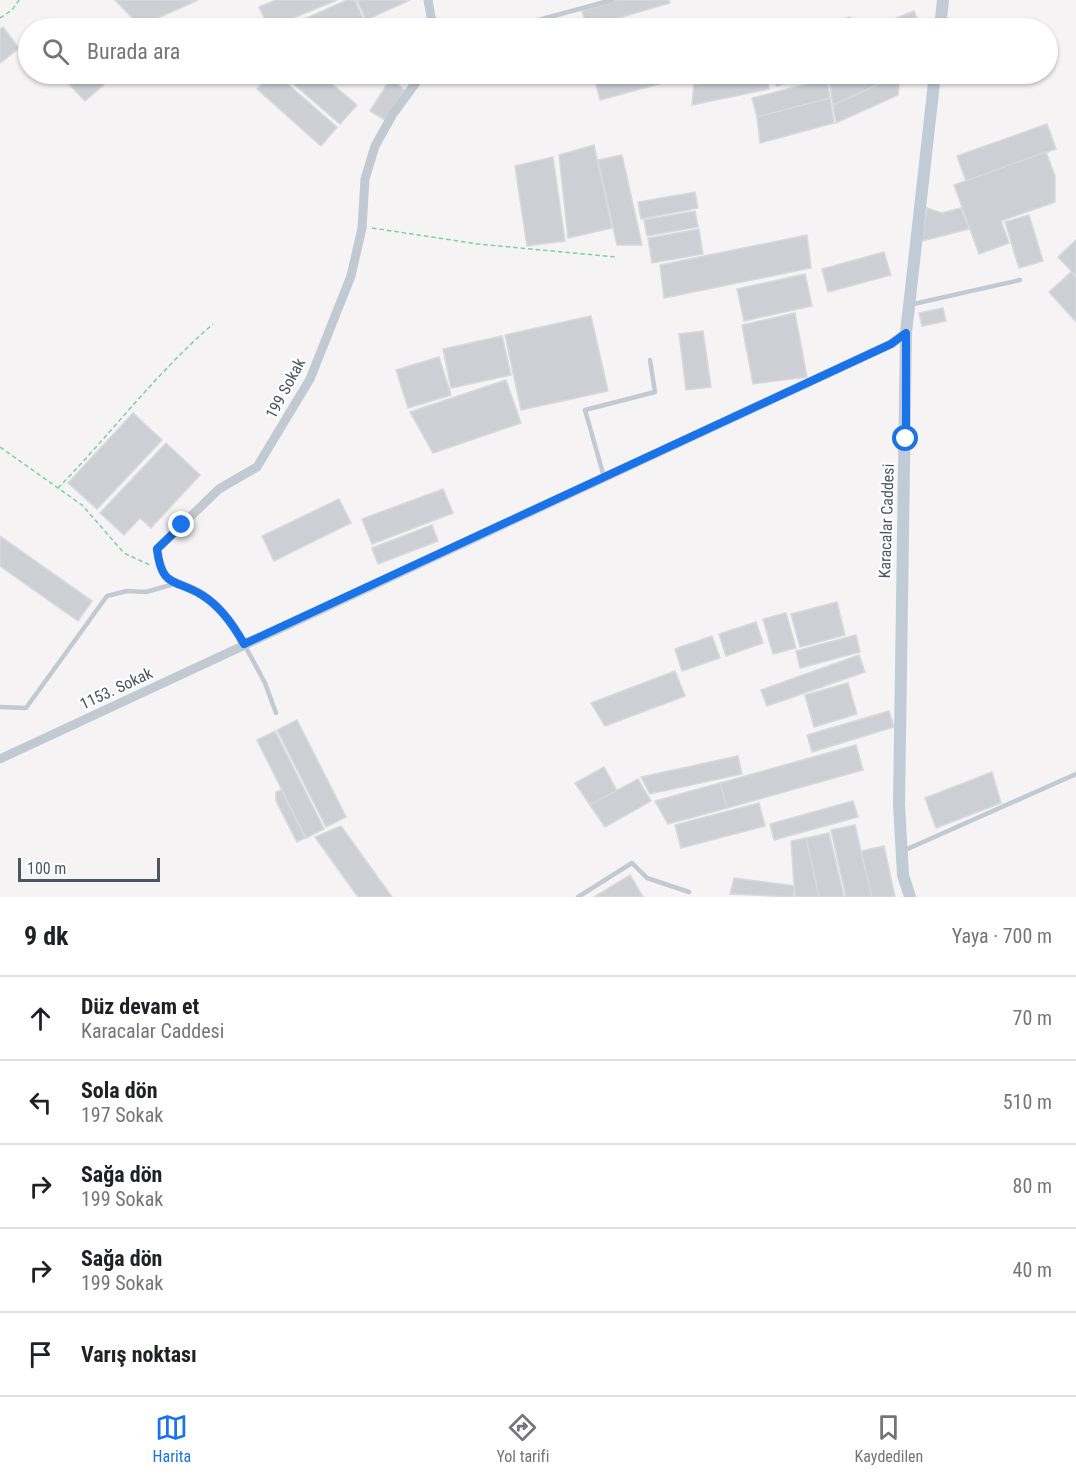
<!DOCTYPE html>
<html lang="tr">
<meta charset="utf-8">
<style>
:root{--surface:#fff;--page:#f6f6f6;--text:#202124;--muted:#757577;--line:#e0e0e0;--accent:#1a73e8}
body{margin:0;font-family:"Roboto Condensed",sans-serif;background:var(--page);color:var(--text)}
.scale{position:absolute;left:18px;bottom:15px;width:142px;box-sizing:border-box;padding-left:6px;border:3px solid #4a5661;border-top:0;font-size:16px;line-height:21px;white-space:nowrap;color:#4a5661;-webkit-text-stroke:4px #fff;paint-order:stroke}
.stop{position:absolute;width:18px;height:18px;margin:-14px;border:4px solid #1a73e8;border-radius:50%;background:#fff}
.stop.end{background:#1a73e8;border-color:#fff;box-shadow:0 2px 6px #0008}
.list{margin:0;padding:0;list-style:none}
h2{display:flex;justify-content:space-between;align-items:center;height:78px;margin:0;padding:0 24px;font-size:26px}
h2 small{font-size:20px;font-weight:400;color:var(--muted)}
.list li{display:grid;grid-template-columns:39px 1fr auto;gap:18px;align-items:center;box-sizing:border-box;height:84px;padding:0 24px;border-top:2px solid var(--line)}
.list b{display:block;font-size:22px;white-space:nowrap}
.list p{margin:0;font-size:20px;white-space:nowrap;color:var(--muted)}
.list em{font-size:20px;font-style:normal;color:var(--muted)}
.icon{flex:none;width:33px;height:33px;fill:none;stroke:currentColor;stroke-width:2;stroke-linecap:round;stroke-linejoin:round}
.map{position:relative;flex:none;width:1076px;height:897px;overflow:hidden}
.search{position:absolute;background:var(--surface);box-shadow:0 2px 4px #0004;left:18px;right:18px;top:18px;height:66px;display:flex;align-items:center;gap:15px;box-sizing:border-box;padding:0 21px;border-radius:33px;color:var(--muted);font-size:22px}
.sheet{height:498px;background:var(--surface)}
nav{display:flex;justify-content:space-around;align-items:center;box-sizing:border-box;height:84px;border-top:2px solid var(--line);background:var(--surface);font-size:16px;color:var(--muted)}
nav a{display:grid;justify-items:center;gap:3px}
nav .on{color:var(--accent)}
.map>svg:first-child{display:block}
.building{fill:#cdcfd5;stroke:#d7d9de;stroke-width:1.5}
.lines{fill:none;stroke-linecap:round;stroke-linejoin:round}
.path{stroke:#7ad0a6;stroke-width:1.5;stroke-dasharray:4.5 3;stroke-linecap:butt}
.lane{stroke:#c1cad2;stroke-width:4.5}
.street{stroke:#c1cad2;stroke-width:9}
.secondary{stroke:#c1cbd6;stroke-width:12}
.route{stroke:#1a73e8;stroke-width:8}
.labels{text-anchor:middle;stroke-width:4.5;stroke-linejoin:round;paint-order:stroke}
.street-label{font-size:16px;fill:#4a5661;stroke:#fff}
</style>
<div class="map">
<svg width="1076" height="897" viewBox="0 0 1076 897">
<rect width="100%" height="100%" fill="#f5f3f3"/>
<g class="building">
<polygon points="115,0 198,0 140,26"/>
<polygon points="276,0 337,0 269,28 259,7"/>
<polygon points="347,0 355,0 364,21 346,28 284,28"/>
<polygon points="357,0 410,0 366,20"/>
<polygon points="618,0 669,0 670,3 587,27 582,11"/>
<polygon points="914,11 921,28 872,28"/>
<polygon points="850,17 854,28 819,28"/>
<polygon points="3,27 19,48 0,63 0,29"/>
<polygon points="78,74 116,74 85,101 68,83"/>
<polygon points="271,74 276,74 337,127 321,146 257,89"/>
<polygon points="282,74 320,74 357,105 340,124"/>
<polygon points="354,74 376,74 340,83 339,77"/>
<polygon points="604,74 692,74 692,75 600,100 594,76"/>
<polygon points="697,74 750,74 699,84"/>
<polygon points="750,74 766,74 769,89 692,105 694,85"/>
<polygon points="772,74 810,74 777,86"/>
<polygon points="839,74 900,74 833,105 829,78"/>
<polygon points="900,75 898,95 836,123 833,105"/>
<polygon points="391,78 404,90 385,120 370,111"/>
<polygon points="827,79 830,98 757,117 752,98"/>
<polygon points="830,98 834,123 760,143 757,117"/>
<polygon points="1047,124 1056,149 966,181 957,156"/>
<polygon points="594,145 612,228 568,238 559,155"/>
<polygon points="1046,152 1055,176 1055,202 1001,221 1009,243 979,254 954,185"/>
<polygon points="622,155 642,245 617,245 598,160"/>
<polygon points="553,157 565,241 527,246 515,166"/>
<polygon points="695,192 698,208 641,219 638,202"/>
<polygon points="927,208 942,213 961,208 969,229 922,241"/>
<polygon points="695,211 698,227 647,236 644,220"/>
<polygon points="1029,215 1043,261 1019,268 1005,222"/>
<polygon points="699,229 703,254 652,263 648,238"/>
<polygon points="807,235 811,268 664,298 660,265"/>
<polygon points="1076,240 1076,276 1058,257"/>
<polygon points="884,252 891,275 828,292 822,269"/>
<polygon points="1071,272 1076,278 1076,322 1049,292"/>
<polygon points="805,274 812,306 744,321 737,289"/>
<polygon points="943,308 946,321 922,326 919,313"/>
<polygon points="795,313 807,377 753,384 742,325"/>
<polygon points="591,316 608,391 521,410 505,335"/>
<polygon points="703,331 711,387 686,390 679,334"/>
<polygon points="502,336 511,375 451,388 443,349"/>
<polygon points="439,357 451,395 408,408 396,370"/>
<polygon points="506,380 521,423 433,453 410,412"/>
<polygon points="133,413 162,440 97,509 68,483"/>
<polygon points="166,443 200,475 151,528 140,518 124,535 100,513"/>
<polygon points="443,489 453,513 372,544 362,519"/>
<polygon points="339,499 351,523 274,561 262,536"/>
<polygon points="432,525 438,541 378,564 372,548"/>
<polygon points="0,536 92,601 78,621 0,566"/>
<polygon points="837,602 845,635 800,647 791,614"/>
<polygon points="786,613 796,648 773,654 763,619"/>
<polygon points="756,622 763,643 726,656 719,634"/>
<polygon points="856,635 860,652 800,668 796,651"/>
<polygon points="712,636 720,658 682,671 675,649"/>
<polygon points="859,655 865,672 767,706 761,690"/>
<polygon points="675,671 685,696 605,726 591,703"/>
<polygon points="848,683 857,714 814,727 805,695"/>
<polygon points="889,711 894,727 812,752 807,735"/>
<polygon points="297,720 346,817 326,827 277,730"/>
<polygon points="275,731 324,829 306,838 257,740"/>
<polygon points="856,745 863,770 727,808 720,783"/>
<polygon points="738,756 742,774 650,794 641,777"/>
<polygon points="604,767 617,791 590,805 575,783"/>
<polygon points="992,772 1001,803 936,828 925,798"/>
<polygon points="638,779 651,801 605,827 590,805"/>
<polygon points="720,783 727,808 668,824 655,801"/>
<polygon points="281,790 305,838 297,842 276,801 276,792"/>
<polygon points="853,801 858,817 774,840 770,824"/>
<polygon points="759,803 765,826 681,848 675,825"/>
<polygon points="855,825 861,851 872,897 846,897 831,830"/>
<polygon points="341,826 392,897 358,897 315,837"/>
<polygon points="829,833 844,897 819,897 806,838"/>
<polygon points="806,838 819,897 795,897 791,841"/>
<polygon points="884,846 895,897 872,897 861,851"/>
<polygon points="630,875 643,897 594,897"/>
<polygon points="734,878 795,886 793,897 730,894"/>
</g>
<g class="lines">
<g class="path">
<polyline points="0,18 12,10 19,0"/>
<polyline points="372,228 478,244 616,257"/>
<polyline points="0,447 82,505 124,553 150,565"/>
<path d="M 58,488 C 110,435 156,373 213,324"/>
</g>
<g class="lane">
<polyline points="509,28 612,0"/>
<polyline points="909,305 1020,280"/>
<polyline points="604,477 585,410 655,392 650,360"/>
<polyline points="244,644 265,683 276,713"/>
<polyline points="0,707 26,708 107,596 127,591 146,592 174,584"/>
<polyline points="903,851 1076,774"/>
<polyline points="578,897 632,863 647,878 689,892"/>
</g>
<g class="street">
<polyline points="428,0 433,28"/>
<path d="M 244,644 C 234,626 220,606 202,595 C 174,578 162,588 157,549 L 219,489 L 257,467 L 310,379 L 351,276 L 362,228 L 365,179 L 375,146 L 393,114 L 422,74"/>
<polyline points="0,759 891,344 906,333"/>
</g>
<g class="secondary">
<polyline points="940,28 943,0"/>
<polyline points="910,897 903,875 899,804 906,333 935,74"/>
</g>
</g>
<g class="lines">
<path class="route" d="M 182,525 L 157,549 C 162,589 174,578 202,595 C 220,606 234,626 244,644 L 891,344 L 906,333 L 906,439"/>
</g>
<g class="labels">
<g class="street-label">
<text transform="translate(285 388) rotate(-62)" y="6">199 Sokak</text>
<text transform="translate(886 521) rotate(-88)" y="6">Karacalar Caddesi</text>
<text transform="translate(116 688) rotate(-25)" y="6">1153. Sokak</text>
</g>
</g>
</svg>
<div class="scale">100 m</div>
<div class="stop" style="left:906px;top:439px"></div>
<div class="stop end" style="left:182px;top:525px"></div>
<div class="search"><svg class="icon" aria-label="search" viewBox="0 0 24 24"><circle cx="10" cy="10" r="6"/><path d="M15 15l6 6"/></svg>Burada ara</div>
</div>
<section class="sheet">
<h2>9 dk<small>Yaya · 700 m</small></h2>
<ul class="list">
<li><svg class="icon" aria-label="ahead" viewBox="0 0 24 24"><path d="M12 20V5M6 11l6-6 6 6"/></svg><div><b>Düz devam et</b><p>Karacalar Caddesi</p></div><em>70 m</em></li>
<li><svg class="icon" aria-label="left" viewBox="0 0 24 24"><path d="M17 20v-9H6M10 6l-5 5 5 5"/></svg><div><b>Sola dön</b><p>197 Sokak</p></div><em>510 m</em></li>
<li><svg class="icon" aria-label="right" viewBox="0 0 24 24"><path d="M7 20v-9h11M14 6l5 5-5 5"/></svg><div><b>Sağa dön</b><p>199 Sokak</p></div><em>80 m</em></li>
<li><svg class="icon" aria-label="right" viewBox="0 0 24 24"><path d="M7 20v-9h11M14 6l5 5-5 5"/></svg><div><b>Sağa dön</b><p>199 Sokak</p></div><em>40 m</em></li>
<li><svg class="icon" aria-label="arrive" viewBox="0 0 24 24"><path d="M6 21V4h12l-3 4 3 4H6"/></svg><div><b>Varış noktası</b></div></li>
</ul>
</section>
<nav>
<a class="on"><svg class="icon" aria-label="map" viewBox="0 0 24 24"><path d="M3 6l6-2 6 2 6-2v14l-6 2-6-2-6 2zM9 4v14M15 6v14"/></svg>Harita</a>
<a><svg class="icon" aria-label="directions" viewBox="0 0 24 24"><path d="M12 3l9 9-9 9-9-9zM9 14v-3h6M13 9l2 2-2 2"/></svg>Yol tarifi</a>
<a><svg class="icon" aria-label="saved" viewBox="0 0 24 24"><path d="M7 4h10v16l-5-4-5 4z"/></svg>Kaydedilen</a>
</nav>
